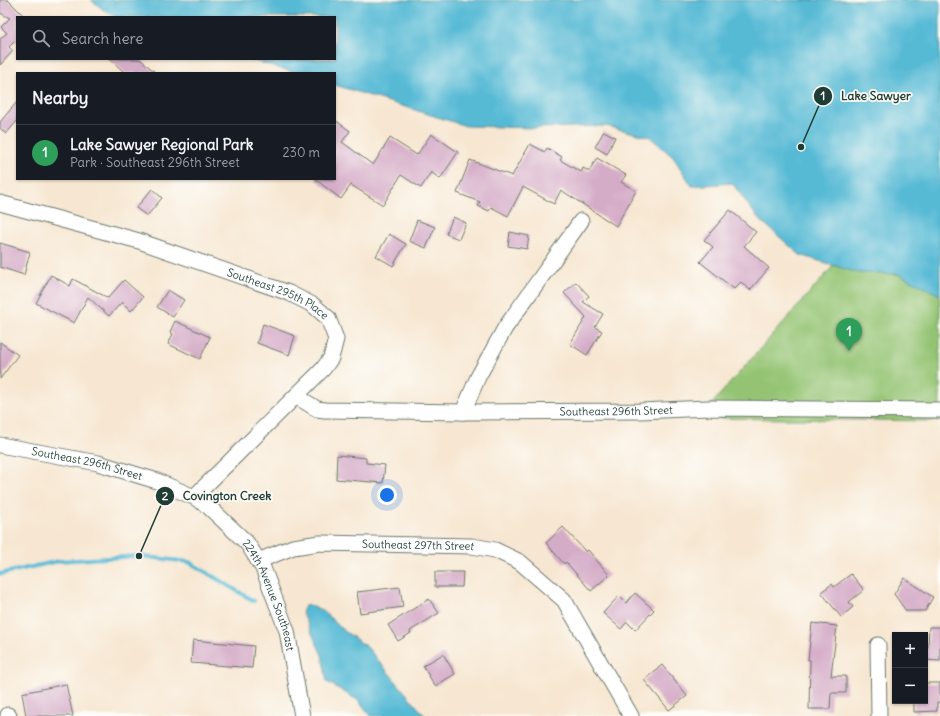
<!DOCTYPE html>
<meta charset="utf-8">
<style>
:root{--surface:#171b24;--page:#20242c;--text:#f1f3f6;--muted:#9ea1a6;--line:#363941;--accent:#7c3aed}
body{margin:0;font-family:Delius,sans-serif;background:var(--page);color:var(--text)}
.controls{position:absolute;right:12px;bottom:12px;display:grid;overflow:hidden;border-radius:0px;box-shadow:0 1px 3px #0004}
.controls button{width:36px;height:36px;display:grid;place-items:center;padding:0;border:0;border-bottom:1px solid var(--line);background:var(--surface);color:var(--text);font:20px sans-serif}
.you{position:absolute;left:387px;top:495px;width:14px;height:14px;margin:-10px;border:3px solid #fff;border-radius:50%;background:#1a73e8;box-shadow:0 0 0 6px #1a73e833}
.badge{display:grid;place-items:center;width:26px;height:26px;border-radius:50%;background:var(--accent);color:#fff;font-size:13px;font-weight:700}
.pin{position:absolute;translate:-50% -33px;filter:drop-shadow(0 1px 2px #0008)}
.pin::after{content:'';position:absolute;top:21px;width:14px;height:12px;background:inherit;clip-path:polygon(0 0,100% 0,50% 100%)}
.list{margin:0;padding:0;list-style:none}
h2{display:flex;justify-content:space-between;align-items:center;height:52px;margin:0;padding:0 16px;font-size:17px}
h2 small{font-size:13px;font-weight:400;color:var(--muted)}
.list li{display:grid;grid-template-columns:26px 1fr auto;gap:12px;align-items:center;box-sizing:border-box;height:56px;padding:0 16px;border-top:1px solid var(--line)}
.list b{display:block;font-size:15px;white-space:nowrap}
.list p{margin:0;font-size:13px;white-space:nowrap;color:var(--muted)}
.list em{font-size:13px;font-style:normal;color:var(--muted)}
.icon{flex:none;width:22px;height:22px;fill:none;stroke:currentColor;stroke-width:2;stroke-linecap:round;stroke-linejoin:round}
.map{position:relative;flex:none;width:940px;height:716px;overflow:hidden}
.search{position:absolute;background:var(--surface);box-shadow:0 1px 3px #0004;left:16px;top:16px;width:320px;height:44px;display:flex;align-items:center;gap:10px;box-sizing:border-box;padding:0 14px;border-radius:0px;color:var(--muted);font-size:15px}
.panel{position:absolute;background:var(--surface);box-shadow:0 1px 3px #0004;left:16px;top:72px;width:320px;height:108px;border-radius:0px}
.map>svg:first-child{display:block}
.green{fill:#94c473;stroke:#5a8054}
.water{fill:#57bad5;stroke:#3b7c84}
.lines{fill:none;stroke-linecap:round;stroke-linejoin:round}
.stream{stroke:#57bad5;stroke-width:4}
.building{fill:#d5acc8}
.minor-casing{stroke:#6b786b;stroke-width:17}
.minor{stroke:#fff;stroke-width:15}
.labels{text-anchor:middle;stroke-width:3.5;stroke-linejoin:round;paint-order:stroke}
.street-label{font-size:11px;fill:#1f3d34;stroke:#fdfcf7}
.leader{fill:none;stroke:#1f3d34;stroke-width:1.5}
.callout-dot{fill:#1f3d34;stroke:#fdfcf7;stroke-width:1.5}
.mark-label{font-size:12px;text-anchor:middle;font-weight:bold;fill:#fff}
.callout-label{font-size:12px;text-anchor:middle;font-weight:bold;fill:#1f3d34;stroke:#fdfcf7;stroke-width:3.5;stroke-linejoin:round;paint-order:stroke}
</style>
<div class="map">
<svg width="940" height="716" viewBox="0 0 940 716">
<rect width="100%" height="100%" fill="#fdfcf7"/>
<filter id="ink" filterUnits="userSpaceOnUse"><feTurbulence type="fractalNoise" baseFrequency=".025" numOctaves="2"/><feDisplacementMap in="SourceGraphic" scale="8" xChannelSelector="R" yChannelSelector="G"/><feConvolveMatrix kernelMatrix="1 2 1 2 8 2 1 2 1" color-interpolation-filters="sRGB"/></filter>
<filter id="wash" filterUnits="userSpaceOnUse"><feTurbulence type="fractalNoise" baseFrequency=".012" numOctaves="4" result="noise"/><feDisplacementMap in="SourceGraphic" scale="16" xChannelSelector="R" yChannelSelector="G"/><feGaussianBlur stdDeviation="0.9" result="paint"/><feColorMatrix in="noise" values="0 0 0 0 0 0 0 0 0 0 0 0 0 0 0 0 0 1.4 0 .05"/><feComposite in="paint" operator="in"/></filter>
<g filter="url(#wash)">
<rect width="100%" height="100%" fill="#f7e7d2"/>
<polygon class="green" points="834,265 858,273 898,274 940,295 940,421 705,418 708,408"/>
<g class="water">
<polygon points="91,0 940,0 940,295 898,274 858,273 800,255 758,218 732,183 692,186 673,157 650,137 606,126 535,128 466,126 335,85 335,73 296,73 248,59 335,59 335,17 116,17 105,11"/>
<polygon points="306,604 322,610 343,630 367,647 425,716 371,716 359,701 327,682 322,655 302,612"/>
</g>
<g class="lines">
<polyline class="stream" points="0,574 59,561 139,556 189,562 254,601"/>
</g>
<g id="blocks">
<g class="building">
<polygon points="0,0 8,0 25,17 17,17 17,43 15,41 9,47 13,51 0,65 0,39 7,33 1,27 10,18 0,13"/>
<polygon points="110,59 140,59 156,73 125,73"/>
<polygon points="17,102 17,121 6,134 0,128 0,122"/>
<polygon points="335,120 350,131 342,142 373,165 390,138 417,155 431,134 458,152 440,179 431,172 421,188 401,175 383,205 351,185 341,199 315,179 335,179"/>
<polygon points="604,131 615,137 607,154 595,147"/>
<polygon points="530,144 545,152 547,148 562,157 560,160 581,172 583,168 589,171 597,158 626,175 621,182 636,191 616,226 561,190 554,204 523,187 508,216 491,207 489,211 478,206 480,202 457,193 470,160 512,176"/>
<polygon points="152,189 162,198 147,216 136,208"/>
<polygon points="730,210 756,232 744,246 769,268 750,290 741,282 734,289 700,262 713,247 704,240"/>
<polygon points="453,217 466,223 459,239 446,234"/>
<polygon points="417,220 435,227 426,248 409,241"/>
<polygon points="510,232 529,236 527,249 508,246"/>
<polygon points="389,234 406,244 393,266 376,256"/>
<polygon points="0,243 30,252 24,275 0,267"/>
<polygon points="51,275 70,286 73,279 108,298 124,280 143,297 131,311 122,302 109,316 88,297 74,323 36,303"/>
<polygon points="576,282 589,296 583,302 603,314 595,327 602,331 587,355 570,344 586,317 564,293"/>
<polygon points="168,290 184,300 173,317 157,307"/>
<polygon points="175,321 210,337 200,359 168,344 173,334 170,332"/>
<polygon points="263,324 295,336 289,355 257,343"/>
<polygon points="0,342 18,355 0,379"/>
<polygon points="337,455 366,458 366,463 385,465 383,483 336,479"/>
<polygon points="563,527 586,552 588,550 609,575 591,591 566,562 564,564 546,543"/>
<polygon points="435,572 463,572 462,587 435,587"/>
<polygon points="851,574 864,590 849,602 853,607 841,617 821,592 832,584 834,587"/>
<polygon points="904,578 933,597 925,611 906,611 894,594"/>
<polygon points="400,587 403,607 360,613 357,592"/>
<polygon points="635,593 654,610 635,630 627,622 621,629 603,613 619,596 626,603"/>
<polygon points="429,599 439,613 410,631 411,633 398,641 388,625"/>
<polygon points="812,623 837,626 831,676 846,676 846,693 831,693 830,709 809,709 810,660 808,660"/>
<polygon points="929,627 940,627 940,661 925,660 925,647 928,647"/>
<polygon points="193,640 254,646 252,668 191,663"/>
<polygon points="443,654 455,674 435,686 423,666"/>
<polygon points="662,665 687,696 669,710 644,680"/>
<polygon points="925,683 940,683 940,702 937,702 937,711 914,712 914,701 925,701"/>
<polygon points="66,684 73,716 26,716 22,693"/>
</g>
</g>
</g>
<g filter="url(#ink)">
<use href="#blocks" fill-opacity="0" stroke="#6b786b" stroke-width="1"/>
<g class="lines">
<defs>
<g id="minor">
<path id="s1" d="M 0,203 L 139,241 L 289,293 L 313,305 L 328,318 L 336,339 L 331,358 L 323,369 L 194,497"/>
<path id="s2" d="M 296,396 L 317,409 L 325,410 L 463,412 L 640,411 L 708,408 L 940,410"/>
<polyline points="463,412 478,377 505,328 581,221"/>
<path id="s3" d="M 0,445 L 98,463 L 157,481 L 194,497 L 209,507 L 247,543 L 263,568 L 287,631 L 302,716"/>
<path id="s4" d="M 258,561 L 293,547 L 320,543 L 472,546 L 495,550 L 520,562 L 564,600 L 631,716"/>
<polyline points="878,645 879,716"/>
<polyline points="8,715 9,716"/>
</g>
</defs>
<use href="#minor" class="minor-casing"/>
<use href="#minor" class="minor"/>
</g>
</g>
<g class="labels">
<g class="street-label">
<text dy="4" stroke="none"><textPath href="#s1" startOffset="293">Southeast 295th Place</textPath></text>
<text dy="4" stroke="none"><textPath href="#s2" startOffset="324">Southeast 296th Street</textPath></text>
<text dy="4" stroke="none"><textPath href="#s3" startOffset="89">Southeast 296th Street</textPath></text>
<text dy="4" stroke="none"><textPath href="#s4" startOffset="163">Southeast 297th Street</textPath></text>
<text dy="4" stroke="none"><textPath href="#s3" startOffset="329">224th Avenue Southeast</textPath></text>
</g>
</g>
<path class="leader" d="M801 147L823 96M139 556L165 496"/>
<g class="callout-dot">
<circle cx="801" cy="147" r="4"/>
<circle cx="139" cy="556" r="4"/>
<circle cx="823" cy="96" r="10"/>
<circle cx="165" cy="496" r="10"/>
</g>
<g class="mark-label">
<text x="823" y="100">1</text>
<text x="165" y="500">2</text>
</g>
<g class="callout-label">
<text x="876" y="100">Lake Sawyer</text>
<text x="227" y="500">Covington Creek</text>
</g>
</svg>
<div class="controls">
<button>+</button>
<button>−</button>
</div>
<div class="you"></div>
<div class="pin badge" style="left:849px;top:351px;background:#2e9e5b">1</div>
<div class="search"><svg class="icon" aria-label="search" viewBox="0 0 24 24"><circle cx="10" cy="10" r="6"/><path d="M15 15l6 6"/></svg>Search here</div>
<section class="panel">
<h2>Nearby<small></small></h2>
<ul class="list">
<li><span class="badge" style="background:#2e9e5b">1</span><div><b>Lake Sawyer Regional Park</b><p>Park · Southeast 296th Street</p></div><em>230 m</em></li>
</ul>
</section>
</div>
